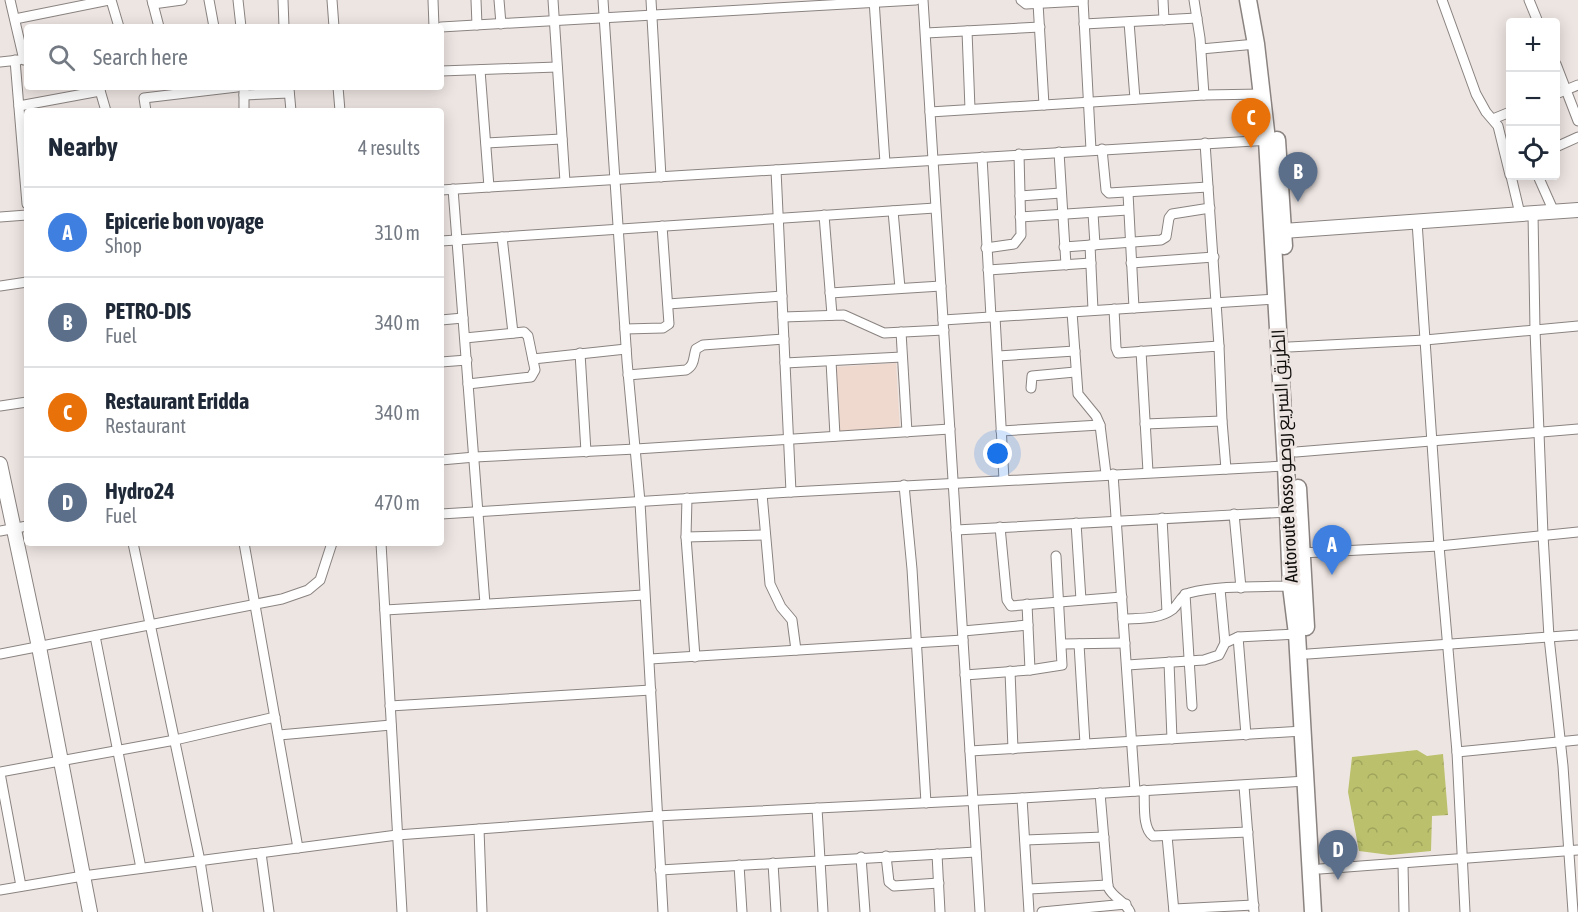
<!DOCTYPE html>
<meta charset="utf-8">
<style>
:root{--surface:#fff;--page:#f2f2f3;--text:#1f2937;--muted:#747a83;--line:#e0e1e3;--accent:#7c3aed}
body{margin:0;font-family:"Asap Condensed",Cairo,sans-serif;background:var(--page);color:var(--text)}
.controls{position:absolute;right:18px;top:18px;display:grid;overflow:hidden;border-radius:6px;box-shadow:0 3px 15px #0003}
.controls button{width:54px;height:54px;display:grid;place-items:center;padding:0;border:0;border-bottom:2px solid var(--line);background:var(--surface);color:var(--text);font:30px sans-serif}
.you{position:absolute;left:998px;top:454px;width:21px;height:21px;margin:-15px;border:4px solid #fff;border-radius:50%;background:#1a73e8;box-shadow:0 0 0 9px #1a73e833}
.badge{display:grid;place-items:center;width:39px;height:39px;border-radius:50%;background:var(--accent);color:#fff;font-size:20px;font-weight:700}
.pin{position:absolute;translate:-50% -50px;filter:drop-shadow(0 2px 3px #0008)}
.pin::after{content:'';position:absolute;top:32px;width:21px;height:18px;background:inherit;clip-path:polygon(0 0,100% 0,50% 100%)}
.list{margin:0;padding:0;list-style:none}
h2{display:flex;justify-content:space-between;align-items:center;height:78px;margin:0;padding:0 24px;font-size:26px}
h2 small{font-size:20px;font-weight:400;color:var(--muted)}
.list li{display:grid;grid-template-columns:39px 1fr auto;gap:18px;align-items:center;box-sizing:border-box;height:90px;padding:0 24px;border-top:2px solid var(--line)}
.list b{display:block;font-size:22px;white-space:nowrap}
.list p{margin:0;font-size:20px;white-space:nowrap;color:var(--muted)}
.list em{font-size:20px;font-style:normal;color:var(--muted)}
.icon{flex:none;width:33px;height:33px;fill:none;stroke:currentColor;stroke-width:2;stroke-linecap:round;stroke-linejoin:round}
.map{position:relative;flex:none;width:1578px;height:912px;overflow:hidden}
.search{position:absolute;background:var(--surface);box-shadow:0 3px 15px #0003;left:24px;top:24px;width:420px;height:66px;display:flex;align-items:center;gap:15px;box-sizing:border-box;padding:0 21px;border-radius:6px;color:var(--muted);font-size:22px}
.panel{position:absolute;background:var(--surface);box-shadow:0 3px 15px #0003;left:24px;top:108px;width:420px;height:438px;border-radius:6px}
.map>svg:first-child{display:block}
.education{fill:#efd8cd}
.park{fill:url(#park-crowns)}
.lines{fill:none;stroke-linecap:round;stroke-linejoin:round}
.street-casing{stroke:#8a8380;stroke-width:11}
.secondary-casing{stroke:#8a8380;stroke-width:16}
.highway-casing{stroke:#8a8380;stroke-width:19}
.street{stroke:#fff;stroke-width:9}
.secondary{stroke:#fff;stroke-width:14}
.highway{stroke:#fff;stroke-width:16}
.labels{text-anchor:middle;stroke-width:6;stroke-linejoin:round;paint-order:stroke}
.street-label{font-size:18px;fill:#100e0c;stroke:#ede5e2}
</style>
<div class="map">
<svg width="1578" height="912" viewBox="0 0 1578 912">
<defs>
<pattern id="park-crowns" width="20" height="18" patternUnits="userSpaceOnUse" patternTransform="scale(1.5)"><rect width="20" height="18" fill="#bac06c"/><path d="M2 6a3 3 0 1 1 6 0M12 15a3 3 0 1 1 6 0" fill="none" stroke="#9fa45c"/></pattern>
</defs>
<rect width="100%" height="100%" fill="#ede5e2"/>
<polygon class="education" points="896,363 900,432 839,436 834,367"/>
<polygon class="park" points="1417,750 1427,756 1443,754 1448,815 1432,816 1431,851 1390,855 1359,851 1348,792 1352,757"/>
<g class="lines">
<defs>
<g id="street">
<polyline points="10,0 24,60"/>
<polyline points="111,0 119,27"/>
<polyline points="152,0 159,27"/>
<polyline points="209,0 214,27"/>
<polyline points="238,0 241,27"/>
<polyline points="283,0 284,27"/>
<polyline points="332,0 334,27"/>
<polyline points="433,0 434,27"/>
<polyline points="476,0 477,25"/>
<polyline points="499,0 501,24"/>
<polyline points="553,0 565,182"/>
<polyline points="603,0 627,361 640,502 663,912"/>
<polyline points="651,0 661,177"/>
<polyline points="874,0 885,163"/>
<polyline points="923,0 980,912"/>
<polyline points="1021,0 1026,4 1083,1"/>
<polyline points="1083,0 1091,150"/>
<polyline points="1163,0 1164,20"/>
<polyline points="1194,0 1200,38 1204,95"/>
<polyline points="1442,0 1476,94 1486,112 1498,126 1510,175"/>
<polyline points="1529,0 1538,22"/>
<polyline points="1038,3 1044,105"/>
<polyline points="153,4 182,0"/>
<polyline points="15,19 109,0"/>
<polyline points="1129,22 1135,99"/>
<polyline points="1084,24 1197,18"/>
<polyline points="441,27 916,0"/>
<polyline points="967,31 970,109"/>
<polyline points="926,33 1040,27"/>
<polyline points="1201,49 1256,44"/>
<polyline points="15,60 27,204"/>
<polyline points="0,62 19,60"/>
<polyline points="1556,64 1578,121"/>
<polyline points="480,70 489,187"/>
<polyline points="441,71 557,67"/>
<polyline points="99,87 106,111"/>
<polyline points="338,87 340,111"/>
<polyline points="289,89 291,111"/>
<polyline points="1556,94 1578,85"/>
<polyline points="244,95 289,93"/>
<polyline points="19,106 100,91"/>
<polyline points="146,111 144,98 237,87"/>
<polyline points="244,111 244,87"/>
<polyline points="930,112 1204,95 1262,94"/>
<polyline points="1493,119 1510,112"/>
<polyline points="486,143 562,139"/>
<polyline points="1205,143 1219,346"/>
<polyline points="1556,147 1578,137"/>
<polyline points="1102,149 1106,190 1109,193 1208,187"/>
<polyline points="1059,152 1066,265"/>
<polyline points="982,157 991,317"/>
<polyline points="776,170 791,492"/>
<polyline points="1511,176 1520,214"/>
<polyline points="1538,176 1554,212"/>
<polyline points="453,189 485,604"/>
<polyline points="441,190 1271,140"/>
<polyline points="1128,193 1134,308"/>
<polyline points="1020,196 1061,193"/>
<polyline points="893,211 900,288"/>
<polyline points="1093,213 1095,245"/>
<polyline points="1533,213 1535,330 1543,535 1549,637 1563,766 1573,912"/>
<polyline points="824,215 832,315"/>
<polyline points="0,217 27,215"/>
<polyline points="1020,217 1128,210"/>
<polyline points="1417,222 1439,546 1457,752 1465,912"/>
<polyline points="502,237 513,333"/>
<polyline points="441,241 935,208"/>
<polyline points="1090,245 1093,310"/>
<polyline points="1064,247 1161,240 1166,237 1169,218 1172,214 1210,208"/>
<polyline points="986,248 1014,244 1021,235 1019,154"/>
<polyline points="1131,263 1214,257"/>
<polyline points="988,270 1091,263"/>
<polyline points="0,286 27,282"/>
<polyline points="830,293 941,286"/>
<polyline points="668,304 782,296"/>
<polyline points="1114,309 1116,348 1118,353 1219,346 1222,421 1226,469"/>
<polyline points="1072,312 1078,394 1096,416 1100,425 1106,474"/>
<polyline points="783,317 844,315 884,333 944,330"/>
<polyline points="995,317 1004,480"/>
<polyline points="441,320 463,318"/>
<polyline points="943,320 1277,299"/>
<polyline points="625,329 663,328 669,324 662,226"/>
<polyline points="901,332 907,432"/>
<polyline points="465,338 524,332 528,336 535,370 531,377 468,384"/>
<polyline points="1289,347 1425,340 1578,326"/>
<polyline points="1141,351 1148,472"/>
<polyline points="580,353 586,452"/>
<polyline points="998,356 1075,351"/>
<polyline points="533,359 626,349"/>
<polyline points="831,361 835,436"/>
<polyline points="441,362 467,360"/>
<polyline points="785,363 902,357"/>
<path d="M 628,375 L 686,370 C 695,365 693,358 696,349 L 703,345 L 784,339"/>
<polyline points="1031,388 1032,376 1075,372"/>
<polyline points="0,406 27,402"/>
<polyline points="1145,424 1222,421"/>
<polyline points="1001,431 1100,425"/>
<polyline points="1296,452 1578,429"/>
<polyline points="441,460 475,457 636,449 950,429"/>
<polyline points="1113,474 1135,791"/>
<polyline points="904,485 912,569 926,803"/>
<polyline points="762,494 770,584 781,607 792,620 796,650"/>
<polyline points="687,498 686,537 695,657"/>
<polyline points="441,514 791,492 1286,466"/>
<polyline points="1234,514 1241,588"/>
<polyline points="1162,518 1167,612"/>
<polyline points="1076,523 1081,600"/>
<polyline points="1000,527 1007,600 1011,606 1122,597"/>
<polyline points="956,530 1288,512"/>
<polyline points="0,531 27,526"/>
<polyline points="686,537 765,535"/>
<polyline points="133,543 200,861 208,912"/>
<polyline points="244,543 298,848"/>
<polyline points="381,543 402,912"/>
<polyline points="1301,553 1439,546 1578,532"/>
<polyline points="1220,589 1225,643"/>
<polyline points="1185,594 1192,706"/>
<polyline points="1027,604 1030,670"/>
<polyline points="385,610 644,595"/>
<path d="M 1123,619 C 1140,618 1158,620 1173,609 C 1179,604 1181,595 1189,593 C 1218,585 1260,587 1291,586"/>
<polyline points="963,631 1028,625"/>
<polyline points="95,636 141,868"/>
<polyline points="1238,637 1246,735"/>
<polyline points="1062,644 1125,643"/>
<polyline points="1079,644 1085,744"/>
<polyline points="0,654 282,599 308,590 320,580 332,543"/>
<polyline points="1308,654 1578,635"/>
<polyline points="650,659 963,640"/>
<polyline points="1169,662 1172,739"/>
<polyline points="1127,665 1204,660 1219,655 1225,643 1238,637 1297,634"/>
<polyline points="1010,671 1013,749"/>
<polyline points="965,675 1030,670 1062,665 1056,556"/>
<polyline points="390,706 651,690"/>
<polyline points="279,735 391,725"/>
<polyline points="970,751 1303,731"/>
<polyline points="1457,752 1578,740"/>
<polyline points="0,772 175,740 275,717"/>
<polyline points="0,773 21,886"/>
<polyline points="1244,786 1254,912"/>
<path d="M 1144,790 C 1145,804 1142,828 1153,836 L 1248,832"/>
<path d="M 1100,793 L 1108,887 C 1113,898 1125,901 1130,912"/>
<polyline points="1022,798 1029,912"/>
<polyline points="817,808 823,912"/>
<polyline points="479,829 482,912"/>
<polyline points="1167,836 1174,912"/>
<polyline points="1025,840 1104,837"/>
<polyline points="261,853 269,912"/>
<polyline points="937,854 940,912"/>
<polyline points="886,856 889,882 894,886 939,883"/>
<polyline points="861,857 865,912"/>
<polyline points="773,863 776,912"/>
<polyline points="1403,864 1404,912"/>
<polyline points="739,865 742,912"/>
<polyline points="1320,869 1578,850"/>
<polyline points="660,870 976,852"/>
<polyline points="1029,889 1108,885"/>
<polyline points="0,890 83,876 397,835 656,816 1022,798 1306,781"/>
<polyline points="1174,909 1254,905"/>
<polyline points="1042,912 1126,904"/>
</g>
<g id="secondary">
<polyline points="1283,231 1578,210"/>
<polyline points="0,464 39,647 90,912"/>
</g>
<g id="highway">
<polyline points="1248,0 1256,44 1267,140 1286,466 1291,586 1297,634 1313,912"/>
<polyline points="1277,140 1284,246"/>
<polyline points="1298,488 1306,627"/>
</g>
</defs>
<use href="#street" class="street-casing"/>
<use href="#secondary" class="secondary-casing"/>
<use href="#highway" class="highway-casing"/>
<use href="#street" class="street"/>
<use href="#secondary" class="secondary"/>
<use href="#highway" class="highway"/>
</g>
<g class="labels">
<g class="street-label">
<text transform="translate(1285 456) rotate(-93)" y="6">Autoroute Rosso الطريق السريع روصو</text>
</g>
</g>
</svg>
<div class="controls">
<button>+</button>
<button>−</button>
<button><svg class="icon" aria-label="locate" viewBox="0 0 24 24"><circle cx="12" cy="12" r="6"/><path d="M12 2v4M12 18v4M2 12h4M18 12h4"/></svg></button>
</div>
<div class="you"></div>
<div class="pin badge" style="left:1332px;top:575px;background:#3f7fe0">A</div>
<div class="pin badge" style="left:1298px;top:202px;background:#5c6f8a">B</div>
<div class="pin badge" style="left:1251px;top:148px;background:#e8710a">C</div>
<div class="pin badge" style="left:1338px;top:880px;background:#5c6f8a">D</div>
<div class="search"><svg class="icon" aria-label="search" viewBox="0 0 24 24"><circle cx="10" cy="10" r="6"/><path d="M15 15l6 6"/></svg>Search here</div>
<section class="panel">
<h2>Nearby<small>4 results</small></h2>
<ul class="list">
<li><span class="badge" style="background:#3f7fe0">A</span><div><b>Epicerie bon voyage</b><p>Shop</p></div><em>310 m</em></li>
<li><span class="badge" style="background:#5c6f8a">B</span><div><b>PETRO-DIS</b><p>Fuel</p></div><em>340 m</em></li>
<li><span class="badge" style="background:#e8710a">C</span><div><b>Restaurant Eridda</b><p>Restaurant</p></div><em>340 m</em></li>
<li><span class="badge" style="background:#5c6f8a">D</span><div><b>Hydro24</b><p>Fuel</p></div><em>470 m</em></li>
</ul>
</section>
</div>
